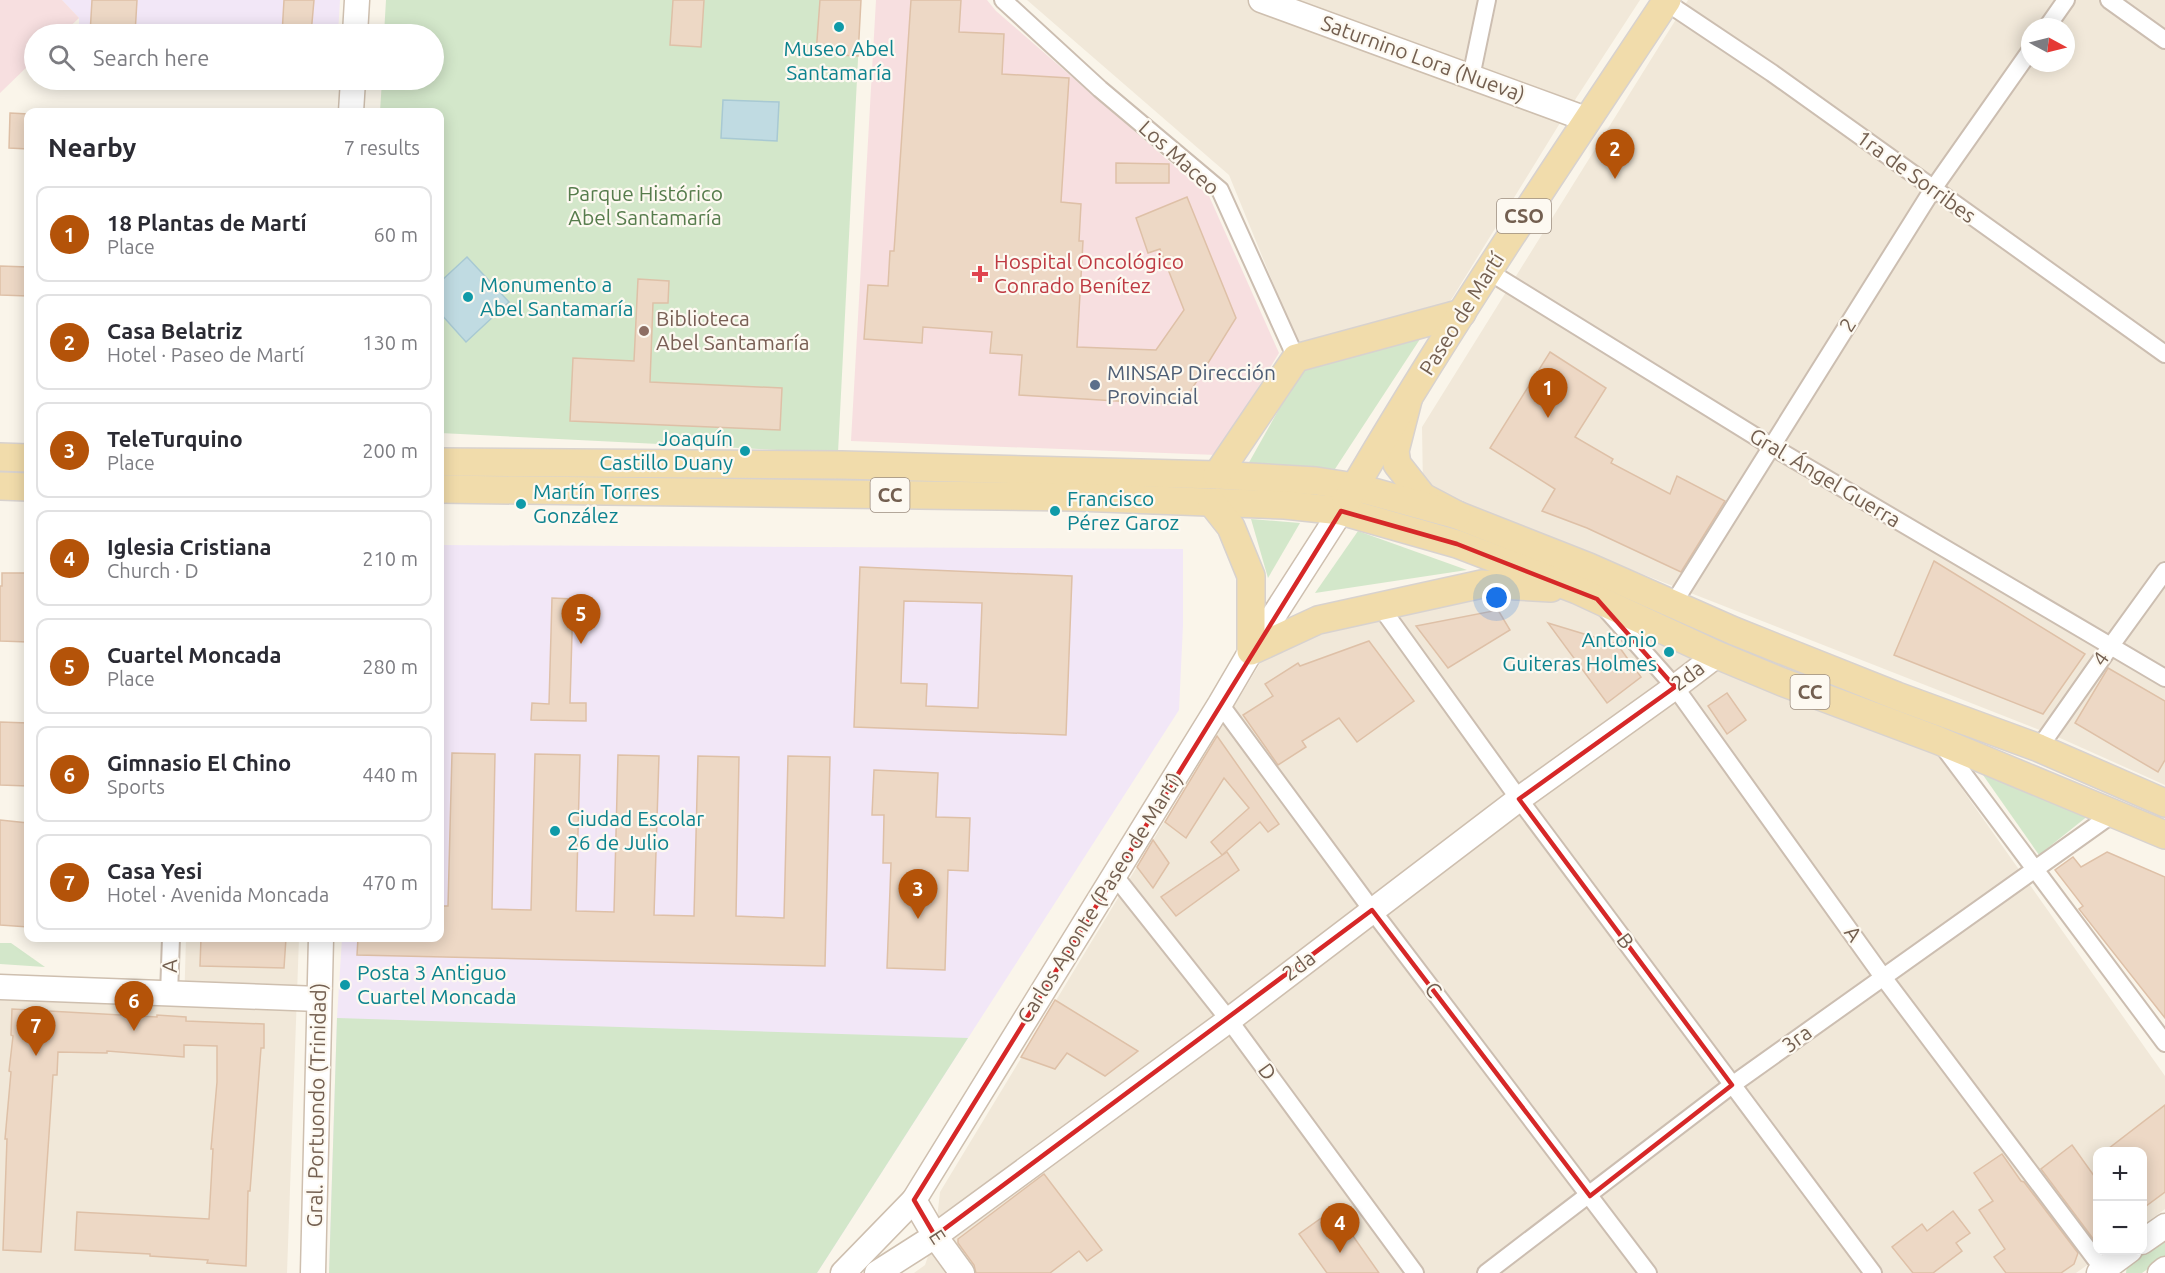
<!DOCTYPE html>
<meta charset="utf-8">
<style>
:root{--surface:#fff;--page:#f7f7f7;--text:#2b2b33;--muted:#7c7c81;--line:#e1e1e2;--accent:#b45309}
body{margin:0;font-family:Ubuntu,sans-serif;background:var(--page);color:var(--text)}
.controls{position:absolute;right:18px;bottom:18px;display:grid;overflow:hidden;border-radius:12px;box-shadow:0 3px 15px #0003}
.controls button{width:54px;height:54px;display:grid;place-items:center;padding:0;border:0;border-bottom:2px solid var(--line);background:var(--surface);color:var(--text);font:30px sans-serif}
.compass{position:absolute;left:2021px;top:18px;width:54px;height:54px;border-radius:50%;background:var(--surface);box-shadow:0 3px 15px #0003;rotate:97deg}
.you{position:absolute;left:1497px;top:598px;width:21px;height:21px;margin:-15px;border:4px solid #fff;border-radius:50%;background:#1a73e8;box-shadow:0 0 0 9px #1a73e833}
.badge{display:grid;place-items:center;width:39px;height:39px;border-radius:50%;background:var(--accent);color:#fff;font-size:20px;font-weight:700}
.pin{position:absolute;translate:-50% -50px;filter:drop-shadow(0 2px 3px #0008)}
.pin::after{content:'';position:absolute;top:32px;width:21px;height:18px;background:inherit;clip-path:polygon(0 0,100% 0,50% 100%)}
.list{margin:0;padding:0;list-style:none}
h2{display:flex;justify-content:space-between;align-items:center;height:78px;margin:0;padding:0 24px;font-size:26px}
h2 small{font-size:20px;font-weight:400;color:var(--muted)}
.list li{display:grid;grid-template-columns:39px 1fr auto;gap:18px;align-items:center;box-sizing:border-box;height:96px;margin:0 12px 12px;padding:0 12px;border:2px solid var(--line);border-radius:12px}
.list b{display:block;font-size:22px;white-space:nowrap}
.list p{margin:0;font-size:20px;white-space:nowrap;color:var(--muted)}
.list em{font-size:20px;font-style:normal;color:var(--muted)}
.icon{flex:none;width:33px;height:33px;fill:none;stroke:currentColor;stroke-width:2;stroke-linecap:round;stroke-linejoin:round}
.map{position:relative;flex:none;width:2165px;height:1273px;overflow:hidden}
.search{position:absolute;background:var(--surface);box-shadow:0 3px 15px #0003;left:24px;top:24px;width:420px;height:66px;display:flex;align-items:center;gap:15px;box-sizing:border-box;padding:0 21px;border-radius:33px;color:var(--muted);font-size:22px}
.panel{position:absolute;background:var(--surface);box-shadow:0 3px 15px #0003;left:24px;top:108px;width:420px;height:834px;border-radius:12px}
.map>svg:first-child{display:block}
.residential{fill:#f1e8d9;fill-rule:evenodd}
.education{fill:#f2e7f7}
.medical{fill:#f7dfe0}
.green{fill:#d3e7ca}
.water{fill:#c0dbe2;stroke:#a8c9d3;stroke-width:1.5}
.building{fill:#edd8c5;stroke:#dec0a7;stroke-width:1.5;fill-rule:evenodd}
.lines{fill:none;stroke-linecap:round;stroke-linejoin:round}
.street-casing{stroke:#ccbeb1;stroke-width:20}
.secondary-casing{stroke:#cebfaf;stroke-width:27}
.primary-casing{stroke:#d8d2ce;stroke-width:30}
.street{stroke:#fff;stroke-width:16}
.secondary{stroke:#fff;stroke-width:24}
.primary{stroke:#f1dcab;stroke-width:27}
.marked{fill:none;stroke:#d62828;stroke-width:4.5;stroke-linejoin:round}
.culture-dot{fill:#0f9aa8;stroke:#fdf9f1;stroke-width:2}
.health-dot{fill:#e0444e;stroke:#fdf9f1;stroke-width:2}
.education-dot{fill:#8d6e63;stroke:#fdf9f1;stroke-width:2}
.service-dot{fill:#5c6f8a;stroke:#fdf9f1;stroke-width:2}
.labels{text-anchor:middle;stroke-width:4.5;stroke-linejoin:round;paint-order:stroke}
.shield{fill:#fdf9f1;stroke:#9c8d80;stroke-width:1.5}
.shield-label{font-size:20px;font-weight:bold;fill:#735f50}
.culture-label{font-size:21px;fill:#0d838f;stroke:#fdf9f1;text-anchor:start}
.street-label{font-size:21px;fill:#735f50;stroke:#fdf9f1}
.park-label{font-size:21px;fill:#567c4c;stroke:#fdf9f1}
.health-label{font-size:21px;fill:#be3a42;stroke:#fdf9f1;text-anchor:start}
.education-label{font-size:21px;fill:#785e54;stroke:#fdf9f1;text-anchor:start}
.service-label{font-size:21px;fill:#4e5e75;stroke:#fdf9f1;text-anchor:start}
</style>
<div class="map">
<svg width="2165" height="1273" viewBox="0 0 2165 1273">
<rect width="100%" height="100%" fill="#faf5ea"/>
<g class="residential">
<polygon points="1027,0 1640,0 1560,123 1440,318 1302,354 1229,175"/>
<path d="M 1688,0 L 2165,0 L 2165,785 L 2060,738 L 1423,488 L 1422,427 ZM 2030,27 L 2066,27 L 2066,63 L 2030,63 Z"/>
<polygon points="1577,590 1926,738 2165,1076 2165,1209 2143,1225 2142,1152 2098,1152 2098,1250 2107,1251 2076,1273 914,1273 925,1265 935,1236 940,1192 1273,642 1419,602"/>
<polygon points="186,938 299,938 287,1273 0,1273 0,998 184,1007"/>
</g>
<g class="education">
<polygon points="62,0 340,0 338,34 79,34 79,18"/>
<polygon points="440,545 1183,549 1183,625 1179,710 817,1273 329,1273 337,1018 342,938 440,938"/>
</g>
<g class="medical">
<polygon points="0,0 62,0 79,18 62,34 34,34 34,60 0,93"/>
<polygon points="876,0 987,0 996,11 1209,196 1279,353 1217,455 851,441"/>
</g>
<g class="green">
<polygon points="386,0 861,0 838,453 440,433 440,112 380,112 382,80 434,80 434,34 384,34"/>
<polygon points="1424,333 1335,469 1247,466 1306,361"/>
<polygon points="1251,519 1300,523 1268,578"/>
<polygon points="1358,531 1467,570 1315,593"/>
<polygon points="1983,775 2089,815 2039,855"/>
<polygon points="0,943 11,943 45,967 0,964"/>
<polygon points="337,1018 968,1038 817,1273 329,1273"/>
<polygon points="2165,1237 2165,1257 2142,1273 2126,1273 2127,1265"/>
</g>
<g class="water">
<polygon points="723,100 779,102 777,141 721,138"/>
<polygon points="467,257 509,302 466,342 440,313 440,282"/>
</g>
<g class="building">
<polygon points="92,0 137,0 135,34 90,34"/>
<polygon points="284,0 314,0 311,34 282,34"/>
<polygon points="673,0 704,0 701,47 670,45"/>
<polygon points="820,0 861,0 858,56 816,54"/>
<polygon points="911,0 961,0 959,32 1004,34 1002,74 1069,78 1061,202 1081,204 1079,241 1083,241 1077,347 1156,350 1184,310 1160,249 1148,253 1136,218 1187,197 1236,318 1182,405 1019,395 1022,355 990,353 992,332 923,327 922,343 864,339 868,285 888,286 890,251 894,251"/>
<polygon points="10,113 28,114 28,149 9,148"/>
<polygon points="1116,163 1169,164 1169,183 1116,183"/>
<polygon points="0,266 28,267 28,296 0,295"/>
<polygon points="638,279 669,281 668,303 653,303 650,382 782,388 780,430 570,421 573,358 634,361"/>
<polygon points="1550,352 1606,388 1575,437 1613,459 1611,463 1670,494 1677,476 1725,501 1681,572 1587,528 1542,511 1555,489 1490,448"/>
<polygon points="1934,561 2085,654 2043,714 1894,655"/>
<path d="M 860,567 L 1072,576 L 1066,735 L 854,727 ZM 904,601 L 982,603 L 978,708 L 926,706 L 927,684 L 901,683 Z"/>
<polygon points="2,573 28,573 28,642 0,641 0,586 2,586"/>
<polygon points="552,598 573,599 570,703 586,703 586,721 531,720 532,703 549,704"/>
<polygon points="1498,610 1510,630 1448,668 1416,626"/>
<polygon points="1548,623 1617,644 1641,677 1607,703"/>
<polygon points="1369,641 1414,701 1357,742 1339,718 1302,741 1306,747 1278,765 1243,715 1273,696 1265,684 1298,663 1300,666"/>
<polygon points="2108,668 2165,701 2165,760 2158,772 2075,723"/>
<polygon points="1727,693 1746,720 1727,734 1708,706"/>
<polygon points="0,722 28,723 28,786 0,785"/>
<polygon points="1217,736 1279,824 1268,832 1260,822 1222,855 1211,842 1249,808 1224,778 1186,838 1165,822"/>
<polygon points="452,753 495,754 492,909 531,910 535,754 580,755 576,911 614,912 618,755 659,756 654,915 694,916 698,756 739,757 736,916 784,918 788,756 830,757 825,966 357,955 358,938 440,938 440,906 448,906"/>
<polygon points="874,770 938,773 936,817 970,818 968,871 948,870 945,970 887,968 891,863 883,863 884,815 872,815"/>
<polygon points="0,820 28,823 28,927 0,925"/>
<polygon points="1153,840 1169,863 1153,888 1137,867"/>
<polygon points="1227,852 1239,870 1176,916 1161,897"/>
<polygon points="2107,852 2165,877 2165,1018 2079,909 2083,906 2055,870 2073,857 2081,867"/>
<polygon points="201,938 286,938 284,968 200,966"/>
<polygon points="1055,1000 1138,1051 1105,1076 1067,1053 1055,1069 1021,1057"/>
<polygon points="12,1009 157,1017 157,1015 186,1017 186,1021 264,1024 264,1048 261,1048 250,1191 248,1191 246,1266 207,1263 208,1260 150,1256 150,1254 75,1250 77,1212 209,1219 213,1149 211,1149 217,1082 217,1046 184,1045 184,1057 107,1051 107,1053 58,1052 57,1075 53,1075 51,1105 41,1252 3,1250 7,1139 5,1139 11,1072 9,1071 13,1036 11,1035"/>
<polygon points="2165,1105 2165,1192 2142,1209 2142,1152 2104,1152"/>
<polygon points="2072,1145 2097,1180 2097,1244 2041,1169"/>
<polygon points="2002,1154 2021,1181 2024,1182 2078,1253 2074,1264 2061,1273 2006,1273 1994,1257 2005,1249 1979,1210 1993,1201 1974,1173"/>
<polygon points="1044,1174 1102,1250 1087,1261 1079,1251 1050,1273 976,1273 974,1265 958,1243 958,1239"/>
<polygon points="1334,1209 1379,1273 1327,1273 1299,1234"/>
<polygon points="1953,1211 1970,1233 1956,1243 1962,1251 1933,1273 1913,1273 1892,1247 1922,1224 1927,1231"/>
</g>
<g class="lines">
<defs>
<g id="street">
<polyline points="1003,0 1100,89 1220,190 1296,358"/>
<polyline points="2109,0 2165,40"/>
<polyline points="1666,2 1772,73 2165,354"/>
<polyline points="2047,27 2066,0"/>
<polyline points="1471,77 1487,0"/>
<polyline points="1488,271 1771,446 2165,678"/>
<polyline points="1673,604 1933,189 2030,51"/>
<polyline points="1380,606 1519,799 1873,1273"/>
<polyline points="1605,608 1675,687 1883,977 2106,1273"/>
<polyline points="1220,704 1372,910 1648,1273"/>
<polyline points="1942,745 2165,1043"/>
<polyline points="2039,748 2110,647 2165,571"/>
<polyline points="1114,875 1229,1020 1415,1273"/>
<polyline points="169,994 171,938"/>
<polyline points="1486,1273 1732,1085 2114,813"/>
</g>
<g id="secondary">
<polyline points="1261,0 1586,119"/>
<polyline points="355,34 357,0"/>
<polyline points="351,112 353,80"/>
<polyline points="0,987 319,999"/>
<polyline points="914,1200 935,1236 962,1273"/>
<polyline points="2142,1242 2165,1226"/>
<polyline points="313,1273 321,938"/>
<polyline points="843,1273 914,1200 1220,704 1251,651 1341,511"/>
<polyline points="877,1273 935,1236 1229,1020 1519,799 1675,687 1717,655"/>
<polyline points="2099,1273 2130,1250"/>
<polyline points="2160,1273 2165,1269"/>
</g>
<g id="primary">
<polyline points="1408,400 1395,451 1397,464 1423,497 1457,515 1589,567 1734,631 1897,696 2039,748 2165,803"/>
<polyline points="0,457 28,458"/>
<polyline points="440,462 842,465 1217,475 1316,481 1355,487 1457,515"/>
<polyline points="1217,475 1296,358 1462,313"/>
<polyline points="0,486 28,487"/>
<polyline points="440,489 1076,497 1285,505 1341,511 1457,544 1577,590 1717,655 1782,682 1937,740 2165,835"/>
<path d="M 1346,502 C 1446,330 1557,166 1667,0"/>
<polyline points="1212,503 1231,527 1251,576 1251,651 1318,620 1482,584 1551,588"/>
</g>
</defs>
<use href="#street" class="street-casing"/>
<use href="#secondary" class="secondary-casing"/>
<use href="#primary" class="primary-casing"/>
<use href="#street" class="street"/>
<use href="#secondary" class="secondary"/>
<use href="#primary" class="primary"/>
</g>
<path class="marked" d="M 1341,511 L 1457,544 L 1597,599 L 1675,687 L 1519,799 L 1732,1085 L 1590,1196 L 1372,910 L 935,1236 L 914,1200 Z"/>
<g class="culture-dot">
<circle cx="839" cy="27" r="6"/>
<circle cx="468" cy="297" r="6"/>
<circle cx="745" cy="451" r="6"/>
<circle cx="521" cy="504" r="6"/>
<circle cx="1055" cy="511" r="6"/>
<circle cx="1669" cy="652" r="6"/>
<circle cx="555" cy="831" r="6"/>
<circle cx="345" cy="985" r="6"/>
</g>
<path class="health-dot" d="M977 265h6v6h6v6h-6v6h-6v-6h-6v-6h6z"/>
<circle class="education-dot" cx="644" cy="331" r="6"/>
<circle class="service-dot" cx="1095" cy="385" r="6"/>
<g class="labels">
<g class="shield">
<rect x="1497" y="199" width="54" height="34" rx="4.5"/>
<rect x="870.5" y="478" width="39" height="34" rx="4.5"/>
<rect x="1790.5" y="675" width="39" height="34" rx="4.5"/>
</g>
<g class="shield-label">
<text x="1524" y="223">CSO</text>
<text x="890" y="502">CC</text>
<text x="1810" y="699">CC</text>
</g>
<g class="culture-label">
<text x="839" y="56" text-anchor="middle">Museo Abel<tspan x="839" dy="24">Santamaría</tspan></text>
<text x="480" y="292">Monumento a<tspan x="480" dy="24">Abel Santamaría</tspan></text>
<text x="733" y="446" text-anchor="end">Joaquín<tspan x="733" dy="24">Castillo Duany</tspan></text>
<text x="533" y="499">Martín Torres<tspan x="533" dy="24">González</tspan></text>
<text x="1067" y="506">Francisco<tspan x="1067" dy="24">Pérez Garoz</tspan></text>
<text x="1657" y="647" text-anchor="end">Antonio<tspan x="1657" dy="24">Guiteras Holmes</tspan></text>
<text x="567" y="826">Ciudad Escolar<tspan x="567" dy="24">26 de Julio</tspan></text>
<text x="357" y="980">Posta 3 Antiguo<tspan x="357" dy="24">Cuartel Moncada</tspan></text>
</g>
<g class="street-label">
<text transform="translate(1423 59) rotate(20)" y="7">Saturnino Lora (Nueva)</text>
<text transform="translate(1179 158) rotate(42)" y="7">Los Maceo</text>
<text transform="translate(1916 177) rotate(36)" y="7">1ra de Sorribes</text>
<text transform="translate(1462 314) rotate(-58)" y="7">Paseo de Martí</text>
<text transform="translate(1848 325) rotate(-58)" y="7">2</text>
<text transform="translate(1825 478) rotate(31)" y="7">Gral. Ángel Guerra</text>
<text transform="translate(2101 659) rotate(-55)" y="7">4</text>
<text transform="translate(1688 676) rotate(-37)" y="7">2da</text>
<text transform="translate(1100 898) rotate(-58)" y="7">Carlos Aponte (Paseo de Martí)</text>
<text transform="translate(1853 934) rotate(54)" y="7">A</text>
<text transform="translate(1625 941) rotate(53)" y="7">B</text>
<text transform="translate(170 966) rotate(-88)" y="7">A</text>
<text transform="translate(1299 966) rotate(-37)" y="7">2da</text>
<text transform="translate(1433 990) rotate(53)" y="7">C</text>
<text transform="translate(1797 1039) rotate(-36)" y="7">3ra</text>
<text transform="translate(1267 1072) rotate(54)" y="7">D</text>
<text transform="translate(317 1105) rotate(-89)" y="7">Gral. Portuondo (Trinidad)</text>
<text transform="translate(937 1237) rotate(57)" y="7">E</text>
</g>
<g class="park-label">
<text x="645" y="201">Parque Histórico<tspan x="645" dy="24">Abel Santamaría</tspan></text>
</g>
<g class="health-label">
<text x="994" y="269">Hospital Oncológico<tspan x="994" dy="24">Conrado Benítez</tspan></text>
</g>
<g class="education-label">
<text x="656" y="326">Biblioteca<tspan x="656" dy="24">Abel Santamaría</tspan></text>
</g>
<g class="service-label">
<text x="1107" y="380">MINSAP Dirección<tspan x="1107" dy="24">Provincial</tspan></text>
</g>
</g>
</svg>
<div class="controls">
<button>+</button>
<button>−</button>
</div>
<svg class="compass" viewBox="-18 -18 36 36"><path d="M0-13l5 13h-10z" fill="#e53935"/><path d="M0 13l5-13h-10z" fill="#7c7c81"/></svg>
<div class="you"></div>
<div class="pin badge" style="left:1548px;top:418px">1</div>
<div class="pin badge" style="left:1615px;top:179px">2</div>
<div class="pin badge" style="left:918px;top:919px">3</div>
<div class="pin badge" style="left:1340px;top:1253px">4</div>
<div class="pin badge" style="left:581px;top:644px">5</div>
<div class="pin badge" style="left:134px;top:1031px">6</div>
<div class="pin badge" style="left:36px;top:1056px">7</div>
<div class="search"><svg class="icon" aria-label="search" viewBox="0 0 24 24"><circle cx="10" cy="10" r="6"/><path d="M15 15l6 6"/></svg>Search here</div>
<section class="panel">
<h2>Nearby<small>7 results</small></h2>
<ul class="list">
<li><span class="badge">1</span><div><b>18 Plantas de Martí</b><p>Place</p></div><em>60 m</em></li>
<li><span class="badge">2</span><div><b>Casa Belatriz</b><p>Hotel · Paseo de Martí</p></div><em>130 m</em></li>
<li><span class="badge">3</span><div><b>TeleTurquino</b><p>Place</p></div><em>200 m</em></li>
<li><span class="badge">4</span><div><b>Iglesia Cristiana</b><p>Church · D</p></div><em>210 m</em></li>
<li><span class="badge">5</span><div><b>Cuartel Moncada</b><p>Place</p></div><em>280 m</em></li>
<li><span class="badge">6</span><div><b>Gimnasio El Chino</b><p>Sports</p></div><em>440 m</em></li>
<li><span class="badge">7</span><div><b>Casa Yesi</b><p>Hotel · Avenida Moncada</p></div><em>470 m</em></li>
</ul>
</section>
</div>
